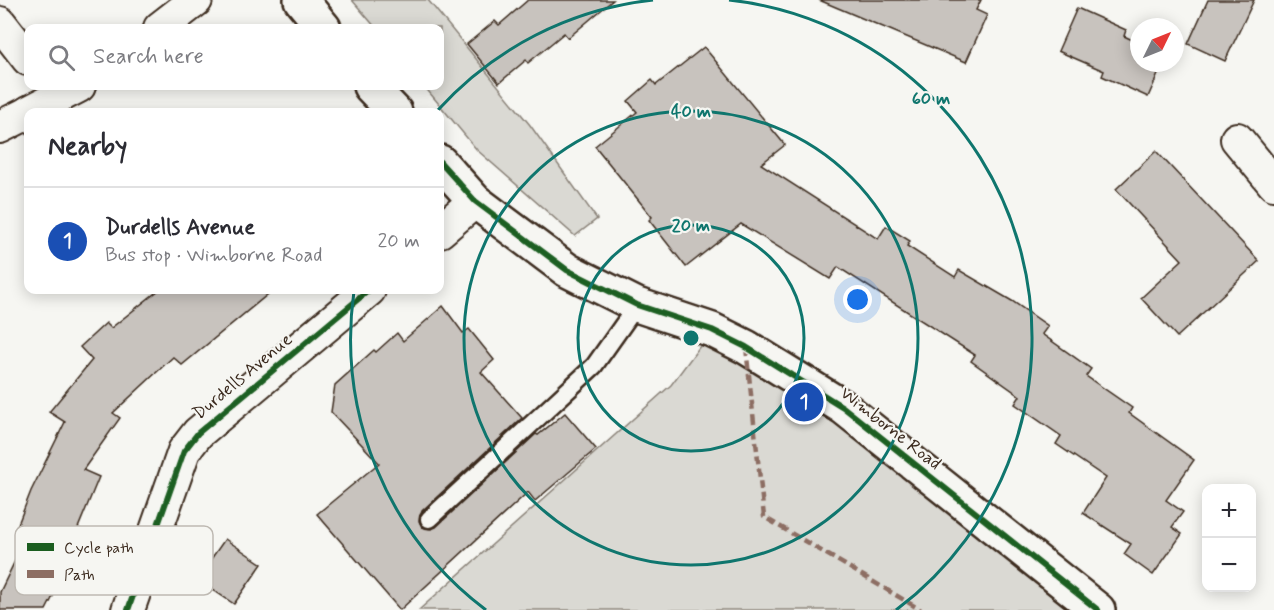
<!DOCTYPE html>
<meta charset="utf-8">
<style>
:root{--surface:#fff;--page:#f2f2f3;--text:#2b2b33;--muted:#7c7c81;--line:#e1e1e2;--accent:#3b2a1e}
body{margin:0;font-family:Mynerve,sans-serif;background:var(--page);color:var(--text)}
.controls{position:absolute;right:18px;bottom:18px;display:grid;overflow:hidden;border-radius:12px;box-shadow:0 3px 15px #0003}
.controls button{width:54px;height:54px;display:grid;place-items:center;padding:0;border:0;border-bottom:2px solid var(--line);background:var(--surface);color:var(--text);font:30px sans-serif}
.compass{position:absolute;left:1130px;top:18px;width:54px;height:54px;border-radius:50%;background:var(--surface);box-shadow:0 3px 15px #0003;rotate:47deg}
.you{position:absolute;left:858px;top:300px;width:21px;height:21px;margin:-15px;border:4px solid #fff;border-radius:50%;background:#1a73e8;box-shadow:0 0 0 9px #1a73e833}
.badge{display:grid;place-items:center;width:39px;height:39px;border-radius:50%;background:var(--accent);color:#fff;font-size:20px;font-weight:700}
.pin{position:absolute;translate:-50% -50%;border:3px solid #fff;box-shadow:0 2px 6px #0006}
.list{margin:0;padding:0;list-style:none}
h2{display:flex;justify-content:space-between;align-items:center;height:78px;margin:0;padding:0 24px;font-size:26px}
h2 small{font-size:20px;font-weight:400;color:var(--muted)}
.list li{display:grid;grid-template-columns:39px 1fr auto;gap:18px;align-items:center;box-sizing:border-box;height:108px;padding:0 24px;border-top:2px solid var(--line)}
.list b{display:block;font-size:22px;white-space:nowrap}
.list p{margin:0;font-size:20px;white-space:nowrap;color:var(--muted)}
.list em{font-size:20px;font-style:normal;color:var(--muted)}
.icon{flex:none;width:33px;height:33px;fill:none;stroke:currentColor;stroke-width:2;stroke-linecap:round;stroke-linejoin:round}
.map{position:relative;flex:none;width:1274px;height:610px;overflow:hidden}
.search{position:absolute;background:var(--surface);box-shadow:0 3px 15px #0003;left:24px;top:24px;width:420px;height:66px;display:flex;align-items:center;gap:15px;box-sizing:border-box;padding:0 21px;border-radius:12px;color:var(--muted);font-size:22px}
.panel{position:absolute;background:var(--surface);box-shadow:0 3px 15px #0003;left:24px;top:108px;width:420px;height:186px;border-radius:12px}
.map>svg:first-child{display:block}
.green{fill:#dad9d3;stroke:#8a8278;stroke-width:1.5}
.building{fill:#c8c3be;stroke:#3b2a1e;stroke-width:1.5}
.lines{fill:none;stroke-linecap:round;stroke-linejoin:round}
.lane-casing{stroke:#3b2a1e;stroke-width:21}
.street-casing{stroke:#3b2a1e;stroke-width:36}
.primary-casing{stroke:#3b2a1e;stroke-width:38}
.lane{stroke:#f6f6f2;stroke-width:16}
.street{stroke:#f6f6f2;stroke-width:32}
.primary{stroke:#f6f6f2;stroke-width:33}
.quiet{stroke:#8d6e63;stroke-width:4.5;stroke-dasharray:9 4.5;stroke-linecap:butt}
.cycleway-casing{stroke:#f6f6f2;stroke-width:10}
.cycleway{stroke:#1b5e20;stroke-width:6}
.ring{fill:none;stroke:#0f766e;stroke-width:3}
.labels{text-anchor:middle;stroke-width:4.5;stroke-linejoin:round;paint-order:stroke}
.street-label{font-size:18px;fill:#3b2a1e;stroke:#f6f6f2}
.key{fill:#f6f6f2;stroke:#beb9b2;stroke-width:1.5}
.key-label{font-size:16px;fill:#3b2a1e}
.centre{fill:#0f766e;stroke:#f6f6f2;stroke-width:3}
.ring-label{font-size:18px;text-anchor:middle;font-weight:bold;fill:#0f766e;stroke:#f6f6f2;stroke-width:4.5;stroke-linejoin:round;paint-order:stroke}
</style>
<div class="map">
<svg width="1274" height="610" viewBox="0 0 1274 610">
<rect width="100%" height="100%" fill="#f6f6f2"/>
<filter id="ink" filterUnits="userSpaceOnUse"><feTurbulence type="fractalNoise" baseFrequency=".0167" numOctaves="2"/><feDisplacementMap in="SourceGraphic" scale="12" xChannelSelector="R" yChannelSelector="G"/><feConvolveMatrix kernelMatrix="1 2 1 2 8 2 1 2 1" color-interpolation-filters="sRGB"/></filter>
<g filter="url(#ink)">
<g class="green">
<polygon points="352,0 428,0 530,125 597,219 575,236 477,150 424,86 440,86 440,28 376,28"/>
<polygon points="712,330 1098,610 419,610 671,385"/>
</g>
<g class="building">
<polygon points="528,0 613,0 568,38 564,33 528,63 526,60 499,83 467,44 495,21 499,25"/>
<polygon points="819,0 981,0 976,10 987,15 966,62"/>
<polygon points="1208,0 1254,0 1225,61 1188,44"/>
<polygon points="1077,8 1126,30 1124,36 1139,43 1139,63 1163,63 1148,97 1102,76 1104,71 1058,51"/>
<polygon points="704,47 785,145 761,164 878,239 886,226 910,241 907,246 955,277 959,270 1012,301 1048,326 1042,334 1091,369 1086,376 1132,408 1129,413 1194,460 1166,500 1183,512 1172,527 1182,534 1153,575 1124,554 1131,544 1083,513 1106,478 1056,444 1061,436 1015,404 1020,396 971,361 975,355 838,267 830,279 741,224 686,267 649,220 652,217 595,146 637,112 628,101 652,80 656,85"/>
<polygon points="1156,151 1259,261 1177,337 1141,298 1182,260 1116,189"/>
<polygon points="159,290 273,290 182,365 173,357 113,413 120,418 83,470 99,477 78,528 84,531 61,573 64,575 46,610 0,610 0,592 26,538 15,532 31,491 65,422 49,412 92,360 80,347 106,323 111,328"/>
<polygon points="443,306 463,333 469,329 494,360 481,372 522,418 422,511 419,521 422,527 431,529 436,527 536,434 538,435 565,413 596,449 535,501 528,492 400,610 317,514 379,463 331,412 335,385 374,350 376,352 397,333 403,341"/>
<polygon points="225,539 262,564 234,604 197,579"/>
</g>
<g class="lines">
<defs>
<polyline id="lane" points="429,519 594,366 637,305"/>
<g id="street">
<polyline points="0,23 28,59"/>
<polyline points="160,28 196,0"/>
<polyline points="29,112 79,86"/>
<polyline points="0,127 28,113"/>
<polyline points="1237,139 1274,184"/>
<polyline points="440,231 475,201"/>
<polyline points="128,610 184,451 198,433 369,290"/>
</g>
<g id="primary">
<polyline points="301,0 324,28"/>
<polyline points="370,86 395,112"/>
<polyline points="440,162 475,201 567,270 637,305 712,330 746,347 843,407 1098,610"/>
</g>
</defs>
<use href="#lane" class="lane-casing"/>
<use href="#street" class="street-casing"/>
<use href="#primary" class="primary-casing"/>
<use href="#lane" class="lane"/>
<use href="#street" class="street"/>
<use href="#primary" class="primary"/>
<polyline class="quiet" points="746,347 764,517 921,610"/>
<defs>
<g id="cycleway">
<polyline points="440,162 475,201 567,270 637,305 712,330 746,347 843,407 1098,610"/>
<polyline points="128,610 184,451 198,433 369,290"/>
</g>
</defs>
<use href="#cycleway" class="cycleway-casing"/>
<use href="#cycleway" class="cycleway"/>
</g>
</g>
<g class="ring">
<circle cx="691" cy="338" r="113"/>
<circle cx="691" cy="338" r="227"/>
<path d="M486 610A340 340 0 0 1 354 291M438 110A340 340 0 0 1 653 0M729 0A340 340 0 0 1 896 610"/>
</g>
<g class="labels">
<g class="street-label">
<text transform="translate(242 376) rotate(-40)" y="6">Durdells Avenue</text>
<text transform="translate(891 428) rotate(38)" y="6">Wimborne Road</text>
</g>
</g>
<rect x="15" y="526" width="198" height="69" rx="9" class="key"/>
<rect x="27" y="543" width="27" height="8" fill="#1b5e20"/>
<rect x="27" y="570" width="27" height="8" fill="#8d6e63"/>
<g class="key-label">
<text x="64" y="553">Cycle path</text>
<text x="64" y="580">Path</text>
</g>
<circle cx="691" cy="338" r="9" class="centre"/>
<g class="ring-label">
<text x="931" y="104">60 m</text>
<text x="691" y="117">40 m</text>
<text x="691" y="231">20 m</text>
</g>
</svg>
<div class="controls">
<button>+</button>
<button>−</button>
</div>
<svg class="compass" viewBox="-18 -18 36 36"><path d="M0-13l5 13h-10z" fill="#e53935"/><path d="M0 13l5-13h-10z" fill="#7c7c81"/></svg>
<div class="you"></div>
<div class="pin badge" style="left:804px;top:402px;background:#1a4fb4">1</div>
<div class="search"><svg class="icon" aria-label="search" viewBox="0 0 24 24"><circle cx="10" cy="10" r="6"/><path d="M15 15l6 6"/></svg>Search here</div>
<section class="panel">
<h2>Nearby<small></small></h2>
<ul class="list">
<li><span class="badge" style="background:#1a4fb4">1</span><div><b>Durdells Avenue</b><p>Bus stop · Wimborne Road</p></div><em>20 m</em></li>
</ul>
</section>
</div>
